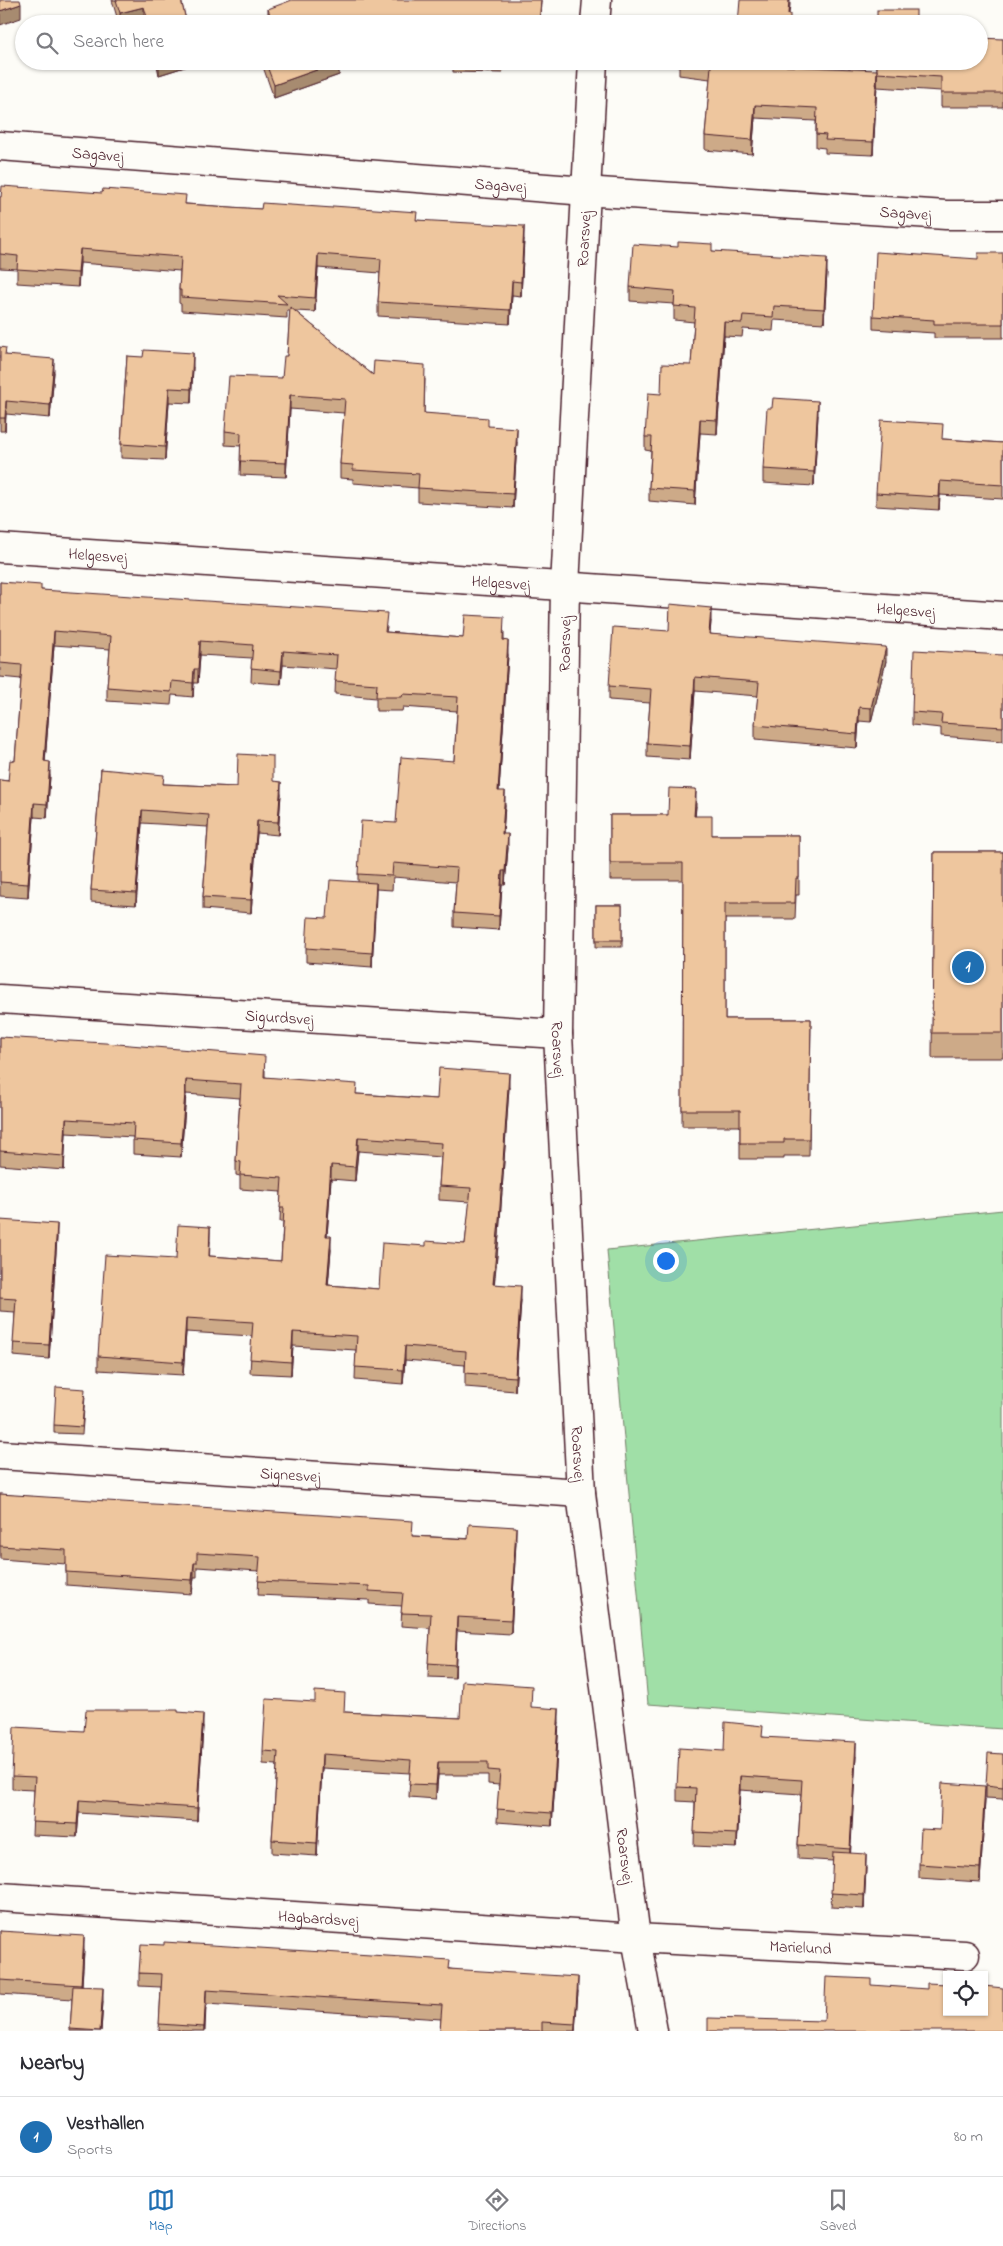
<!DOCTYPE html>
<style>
:root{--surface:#fff;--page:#f7f7f7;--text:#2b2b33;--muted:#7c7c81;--line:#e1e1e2;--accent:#1f6fb2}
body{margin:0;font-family:"Indie Flower",sans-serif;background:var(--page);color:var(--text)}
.controls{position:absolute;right:15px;bottom:15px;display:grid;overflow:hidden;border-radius:0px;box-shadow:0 1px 4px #0004}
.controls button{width:45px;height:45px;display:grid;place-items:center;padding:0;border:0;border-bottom:1px solid var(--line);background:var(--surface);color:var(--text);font:25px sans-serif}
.you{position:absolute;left:665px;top:1260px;width:18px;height:18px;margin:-12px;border:4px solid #fff;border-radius:50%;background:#1a73e8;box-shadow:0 0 0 8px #1a73e833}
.badge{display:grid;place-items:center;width:32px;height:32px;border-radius:50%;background:var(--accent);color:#fff;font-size:16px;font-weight:700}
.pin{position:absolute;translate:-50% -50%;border:2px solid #fff;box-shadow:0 1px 5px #0006}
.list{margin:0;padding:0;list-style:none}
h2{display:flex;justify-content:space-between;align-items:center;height:65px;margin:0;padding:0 20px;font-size:21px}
h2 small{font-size:16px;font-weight:400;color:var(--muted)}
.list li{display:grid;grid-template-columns:32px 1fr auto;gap:15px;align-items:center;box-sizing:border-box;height:80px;padding:0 20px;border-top:1px solid var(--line)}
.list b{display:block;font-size:19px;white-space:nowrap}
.list p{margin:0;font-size:16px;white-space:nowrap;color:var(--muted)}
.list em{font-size:16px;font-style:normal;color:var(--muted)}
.icon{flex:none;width:28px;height:28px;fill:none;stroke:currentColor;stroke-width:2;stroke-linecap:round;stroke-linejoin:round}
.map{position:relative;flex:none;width:1003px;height:2031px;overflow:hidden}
.search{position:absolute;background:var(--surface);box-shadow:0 1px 4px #0004;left:15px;right:15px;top:15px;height:55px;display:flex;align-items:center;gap:12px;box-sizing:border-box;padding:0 18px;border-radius:28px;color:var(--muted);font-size:19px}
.sheet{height:145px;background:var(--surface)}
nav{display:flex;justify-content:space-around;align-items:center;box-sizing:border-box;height:70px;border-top:1px solid var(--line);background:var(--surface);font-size:14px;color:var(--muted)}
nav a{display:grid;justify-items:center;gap:2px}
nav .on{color:var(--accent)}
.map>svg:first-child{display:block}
.green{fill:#a0dfa7;stroke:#757f69}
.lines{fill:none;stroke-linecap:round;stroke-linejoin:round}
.minor-casing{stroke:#4a1f2b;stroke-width:31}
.minor{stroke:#fdfcf7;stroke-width:28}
.wall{fill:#cdaa88;stroke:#4a1f2b;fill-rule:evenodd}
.shaded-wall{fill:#a78b6f;stroke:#4a1f2b}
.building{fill:#eec69e;stroke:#4a1f2b;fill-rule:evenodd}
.labels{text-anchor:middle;stroke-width:4;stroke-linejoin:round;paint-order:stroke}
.street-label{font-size:16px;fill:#4a1f2b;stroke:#fdfcf7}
</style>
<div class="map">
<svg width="1003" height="2031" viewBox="0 0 1003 2031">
<rect width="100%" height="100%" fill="#fdfcf7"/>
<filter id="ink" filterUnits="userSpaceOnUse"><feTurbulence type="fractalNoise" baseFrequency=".02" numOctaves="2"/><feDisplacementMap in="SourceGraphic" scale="10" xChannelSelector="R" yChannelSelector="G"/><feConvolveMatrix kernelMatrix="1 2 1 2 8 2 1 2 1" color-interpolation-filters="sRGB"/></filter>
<g filter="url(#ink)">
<polygon class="green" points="1003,1210 1003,1729 648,1704 607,1250"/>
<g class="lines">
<defs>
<g id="minor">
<polyline points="595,24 597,0"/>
<path id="s1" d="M 593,61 L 565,586 L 558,1034 L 581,1493 L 636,1938 L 653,2031"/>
<path id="s2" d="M 0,146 L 599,192 L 946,215 L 1003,215"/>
<path id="s3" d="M 0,548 L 1003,616"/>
<path id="s4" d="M 0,999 L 558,1034"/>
<path id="s5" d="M 0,1455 L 581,1493"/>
<path id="s6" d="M 0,1897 L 636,1938 L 965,1955"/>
</g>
</defs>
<use href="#minor" class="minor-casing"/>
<use href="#minor" class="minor"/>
</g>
<g class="wall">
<polygon points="112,0 181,0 187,24 145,24 144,21 133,24 119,24"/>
<polygon points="268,9 540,24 268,24"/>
<polygon points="1003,39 1003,107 941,107 941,91 877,87 877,61"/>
<polygon points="156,61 194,61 194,64 159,75"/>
<polygon points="261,61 338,61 339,75 274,98"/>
<polygon points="453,61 503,61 502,73 453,72"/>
<polygon points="679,61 788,61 787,66 877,84 873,155 825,153 825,148 816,147 816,121 755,118 752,154 705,150 705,136 710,79 679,75"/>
<polygon points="0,197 186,204 417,220 524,239 521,296 512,295 510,324 378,316 378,302 380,273 318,268 315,312 295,311 373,375 425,379 424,413 488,426 517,442 513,508 418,502 418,488 353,483 353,479 340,478 340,464 344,413 290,409 286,477 240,475 241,446 225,445 225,431 282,378 287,356 290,310 287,310 287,318 181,311 181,304 179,303 179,290 180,271 80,263 78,287 17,283 17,269 0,268"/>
<polygon points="712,251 827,272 824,323 774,320 773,331 743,329 742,337 724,336 717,434 700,433 695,505 649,501 649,488 651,451 645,450 645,437 661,394 691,365 694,322 674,320 674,304 630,301 630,287"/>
<polygon points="1003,253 1003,338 934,338 934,333 873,329 873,316 978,259"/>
<polygon points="0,347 6,355 54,372 50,418 6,414 5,431 0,431"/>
<polygon points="127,356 193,367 191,403 169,402 165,460 121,458 121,444"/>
<polygon points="818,415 814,486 763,483 763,469"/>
<polygon points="943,439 1003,443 1003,499 940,495 939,510 876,506 876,493"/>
<polygon points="0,582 41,590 387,627 386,632 463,638 504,631 504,640 508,655 499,791 505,805 503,834 508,848 505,885 502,885 499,930 454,927 454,913 456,882 393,877 392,890 376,889 372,967 306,962 306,948 327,918 358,882 358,874 396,823 454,761 457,711 403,707 402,711 376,711 376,698 335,694 336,669 283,665 281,684 251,682 252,658 200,655 198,683 194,683 193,697 172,695 171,705 107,701 107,687 110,649 54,645 45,762 50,776 47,818 34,817 28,898 0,896 0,780 8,781 15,761 21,679 0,677"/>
<polygon points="711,621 710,634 886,661 871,722 859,721 857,748 755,739 755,725 758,696 695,691 690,760 647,757 647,743 650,703 609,700 609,686 669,631"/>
<polygon points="1003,655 1003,741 941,736 941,728 912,725 912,712"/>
<polygon points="101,769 164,784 237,787 273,781 281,794 278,835 257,833 251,913 203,909 203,897 208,827 142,823 136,905 91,902 91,890"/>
<polygon points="696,806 695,816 712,835 799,835 799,895 796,895 795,919 725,919 725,1019 811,1019 809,1156 784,1156 784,1159 740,1159 740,1126 682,1126 683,880 610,880 610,815 668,815"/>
<polygon points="934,852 1003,852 1003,1058 932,1058"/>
<rect x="596" y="905" width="26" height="42"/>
<path d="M 0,1037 L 265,1070 L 265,1077 L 357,1094 L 437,1099 L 509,1087 L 499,1235 L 494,1284 L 521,1300 L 515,1391 L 465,1387 L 465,1365 L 405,1360 L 403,1384 L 355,1380 L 356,1350 L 293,1346 L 291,1375 L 250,1373 L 252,1336 L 186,1332 L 183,1375 L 98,1370 L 98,1356 L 176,1259 L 210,1241 L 209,1256 L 281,1261 L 283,1222 L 280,1222 L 281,1192 L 240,1189 L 240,1176 L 236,1175 L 236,1161 L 240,1098 L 186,1094 L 181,1157 L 133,1154 L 133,1137 L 66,1133 L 64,1170 L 0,1165 ZM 358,1151 L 441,1157 L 439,1186 L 439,1200 L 470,1202 L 465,1244 L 426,1246 L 379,1289 L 328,1285 L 331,1250 L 327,1236 L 331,1179 L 355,1181 Z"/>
<polygon points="0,1220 57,1237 49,1359 13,1356 15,1312 0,1311"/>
<polygon points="85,1396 82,1434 54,1433 54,1425"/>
<polygon points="0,1494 413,1536 516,1541 511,1634 457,1631 455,1678 428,1677 430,1628 401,1626 402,1606 369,1604 369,1600 258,1595 259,1571 197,1567 197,1577 194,1577 192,1594 66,1585 66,1564 0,1559"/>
<polygon points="315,1702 344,1712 460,1718 531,1707 559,1722 552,1826 497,1822 499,1785 488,1784 488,1775 438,1775 436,1799 409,1797 410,1773 322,1768 317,1856 272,1853 272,1840 277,1765 263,1764 263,1751"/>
<polygon points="178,1712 203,1727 197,1821 79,1813 77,1837 32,1835 34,1790 12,1789 12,1776 84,1731"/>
<polygon points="763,1737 856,1756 850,1853 866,1868 864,1909 831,1907 833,1861 798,1859 798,1845 801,1794 740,1790 737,1848 694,1846 695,1802 677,1801 677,1787 724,1751"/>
<polygon points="1003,1754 1003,1799 986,1798 986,1785"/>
<polygon points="985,1800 980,1882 919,1878 919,1864"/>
<polygon points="0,1931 84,1950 82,1986 103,2001 101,2031 70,2031 72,1999 0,1994"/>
<polygon points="450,1969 578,1991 575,2031 440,2031 441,2019 206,2004 205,2031 159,2031 161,1987 139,1986 139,1973"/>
</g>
<g class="shaded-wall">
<polygon points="541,0 540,24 539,24"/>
<polygon points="789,0 790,0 790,5 788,24"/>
<polygon points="21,4 21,18 0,25 0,11"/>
<polygon points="144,7 144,21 133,24 120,24 120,13"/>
<polygon points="159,61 194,61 194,64 159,75"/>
<polygon points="339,62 339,75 274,98 274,85"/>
<polygon points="877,70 877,84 873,155 873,142"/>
<polygon points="755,105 755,118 752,154 752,140"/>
<polygon points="524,226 524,239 521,296 521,282"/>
<polygon points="80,249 80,263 78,287 78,273"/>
<polygon points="318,254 318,268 315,312 315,298"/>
<polygon points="827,258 827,272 824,323 824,309"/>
<polygon points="512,281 512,295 510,324 510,310"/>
<polygon points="724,322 724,336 717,434 717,420"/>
<polygon points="193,353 193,367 191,403 191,389"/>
<polygon points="54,359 54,372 50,418 50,405"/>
<polygon points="169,388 169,402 165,460 165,447"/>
<polygon points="290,395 290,409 286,477 286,463"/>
<polygon points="6,401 6,414 5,431 5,418"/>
<polygon points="818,401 818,415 814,486 814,472"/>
<polygon points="700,419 700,433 695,505 695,491"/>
<polygon points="517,428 517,442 513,508 513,494"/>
<polygon points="940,481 940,495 939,510 939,497"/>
<polygon points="711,608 711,621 709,648 709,634"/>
<polygon points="54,631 54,645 44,775 44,761"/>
<polygon points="200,641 200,655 198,683 198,669"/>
<polygon points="508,641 508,655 498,804 498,791"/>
<polygon points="886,647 886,661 871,722 871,708"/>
<polygon points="283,651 283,665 281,684 281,671"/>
<polygon points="194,669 194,683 193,697 193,683"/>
<polygon points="695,677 695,691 690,760 690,746"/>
<polygon points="859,707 859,721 857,748 857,734"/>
<polygon points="50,762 50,776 47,818 47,804"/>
<polygon points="281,782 281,794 278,835 278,822"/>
<polygon points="696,789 696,806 694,832 694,816"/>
<polygon points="505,791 505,805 502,848 502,834"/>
<polygon points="34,803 34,817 28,898 28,884"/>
<polygon points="142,810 142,823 136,905 136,893"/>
<polygon points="257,821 257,833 251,913 251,900"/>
<polygon points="508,834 508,848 505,885 505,871"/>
<polygon points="502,871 502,885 499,930 499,916"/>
<polygon points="376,883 376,897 372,967 372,953"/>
<polygon points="509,1073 509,1087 499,1235 493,1298 493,1284"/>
<polygon points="186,1080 186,1094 181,1157 181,1143"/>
<polygon points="66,1119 66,1133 64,1170 64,1156"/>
<polygon points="358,1137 358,1151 355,1181 355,1167"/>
<polygon points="331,1165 331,1179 326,1250 326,1236"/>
<polygon points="57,1224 57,1237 49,1359 49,1345"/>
<polygon points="210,1227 210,1241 209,1269 209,1256"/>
<polygon points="331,1236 331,1250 327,1299 327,1285"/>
<polygon points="521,1286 521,1300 515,1391 515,1377"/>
<polygon points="186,1318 186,1332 183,1375 183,1362"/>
<polygon points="293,1332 293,1346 291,1375 291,1362"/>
<polygon points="405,1346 405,1360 403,1384 403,1370"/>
<polygon points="516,1527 516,1541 511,1634 511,1620"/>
<polygon points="194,1563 194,1577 192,1594 192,1580"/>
<polygon points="457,1617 457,1631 455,1678 455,1665"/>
<polygon points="559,1709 559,1722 552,1826 552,1813"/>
<polygon points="203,1714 203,1727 197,1821 197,1808"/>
<polygon points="856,1742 856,1756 850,1863 850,1849"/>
<polygon points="322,1754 322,1768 317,1856 317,1843"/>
<polygon points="438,1762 438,1775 436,1799 436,1785"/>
<polygon points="740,1776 740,1790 737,1848 737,1834"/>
<polygon points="985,1786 985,1800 980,1882 980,1868"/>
<polygon points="79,1800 79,1813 77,1837 77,1824"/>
<polygon points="866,1854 866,1868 864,1909 864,1895"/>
<polygon points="84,1936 84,1950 81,1999 81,1985"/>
<polygon points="578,1977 578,1991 575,2031 575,2024"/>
<polygon points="103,1987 103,2001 101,2031 100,2031"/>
<polygon points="206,1990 206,2004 204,2031 204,2027"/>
</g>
<g class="building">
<polygon points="0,0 20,0 21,4 0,11"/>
<polygon points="116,0 181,0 187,24 149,24 144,7 120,13"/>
<polygon points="292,0 541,0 539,24 273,24 268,9"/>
<polygon points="740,0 789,0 788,14 790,14 790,24 738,24"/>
<rect x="877" y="10" width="39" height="14"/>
<polygon points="979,38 1003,39 1003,93 941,93 941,77 877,73 877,61 979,61"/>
<polygon points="265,61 338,61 339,62 274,85"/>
<polygon points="679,61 787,61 786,66 877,70 873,142 825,140 826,135 816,134 817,108 755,105 752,140 705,136 711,66"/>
<polygon points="2,186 102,193 103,189 186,195 185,204 261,209 262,203 333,208 333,206 417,212 416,220 524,226 521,282 512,281 510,310 378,302 381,259 318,254 315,298 277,295 287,304 181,297 181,290 179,290 181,257 80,249 78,273 17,269 18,256 0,254 0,197 1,197"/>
<polygon points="678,242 712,244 712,251 827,258 824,309 774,306 773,317 743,315 742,323 724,322 717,420 700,419 695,491 649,488 652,437 645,437 648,393 661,394 662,364 691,365 695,308 674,306 675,291 630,287 633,244 678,247"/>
<polygon points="876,252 978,259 978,253 1003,253 1003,324 934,324 934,320 873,316"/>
<polygon points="290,307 373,375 374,361 425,365 424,413 488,418 488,426 517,428 513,494 418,488 419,474 353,470 353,465 340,464 345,399 290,395 286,463 240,461 241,433 225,431 229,376 282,378 284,356 287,356"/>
<polygon points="0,347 6,348 5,355 54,359 50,405 6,401 5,418 0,418"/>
<polygon points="144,350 193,353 191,389 169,388 165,447 121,444 127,356 143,357"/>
<polygon points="773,398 818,401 814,472 763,469 767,408 772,408"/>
<polygon points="881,420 943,424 942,439 1003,443 1003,485 940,481 939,497 876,493"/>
<polygon points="0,582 41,585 41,590 387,613 385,632 463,638 465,615 504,617 503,640 508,641 498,791 505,791 502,834 508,834 505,871 502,871 499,916 454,913 457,868 393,863 392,876 358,874 361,821 396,823 401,757 454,761 458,697 403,694 402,697 376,697 377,684 335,681 337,655 283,651 281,671 251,668 253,645 200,641 198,669 194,669 193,683 172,681 171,692 107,687 111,636 54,631 44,761 50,762 47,804 34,803 28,884 0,882 0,780 8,781 10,760 15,761 22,665 0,663"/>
<polygon points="670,604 711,608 709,634 886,647 871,708 859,707 857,734 755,725 759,682 695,677 690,746 647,743 651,689 609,686 613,627 669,631"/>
<polygon points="914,650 1003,655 1003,727 941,723 942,714 912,712"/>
<polygon points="238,754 273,756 273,781 281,782 278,822 257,821 251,900 203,897 209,815 142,810 136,893 91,890 101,769 164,775 163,784 237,787"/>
<polygon points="669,788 696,789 694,816 712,816 712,835 799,835 799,878 796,878 795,903 725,903 725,1019 811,1019 809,1139 784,1139 784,1143 740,1143 740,1110 682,1110 683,863 610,863 610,815 668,815"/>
<polygon points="934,852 1003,852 1003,1033 932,1033"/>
<polygon points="330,880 376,883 372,953 306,948 308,917 327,918"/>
<rect x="596" y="905" width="26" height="35"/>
<path d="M 0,1037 L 105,1043 L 265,1056 L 264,1077 L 357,1084 L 356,1094 L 437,1099 L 439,1068 L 509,1073 L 499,1221 L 493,1284 L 521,1286 L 515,1377 L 465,1373 L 466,1351 L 405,1346 L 403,1370 L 355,1367 L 357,1336 L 293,1332 L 291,1362 L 250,1359 L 253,1322 L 186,1318 L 183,1362 L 98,1356 L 105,1255 L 176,1259 L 178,1225 L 210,1227 L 209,1256 L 281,1261 L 284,1208 L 280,1208 L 282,1178 L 240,1175 L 241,1162 L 236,1161 L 241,1084 L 186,1080 L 181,1143 L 133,1140 L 134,1123 L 66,1119 L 64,1156 L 0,1151 ZM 358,1137 L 442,1143 L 439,1186 L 471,1188 L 465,1244 L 426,1241 L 426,1246 L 382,1243 L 379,1289 L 327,1285 L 331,1236 L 326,1236 L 331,1165 L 355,1167 Z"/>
<polygon points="0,1220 57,1224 49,1345 13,1343 16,1299 0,1298"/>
<polygon points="56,1387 85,1389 82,1427 54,1425"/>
<polygon points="0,1494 413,1521 412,1536 468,1539 469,1524 516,1527 511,1620 457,1617 455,1665 428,1663 431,1614 401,1613 403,1593 369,1591 369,1586 258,1581 260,1557 197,1553 197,1563 194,1563 192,1580 66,1572 66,1550 0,1546"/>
<polygon points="462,1681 532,1686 531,1707 559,1709 552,1813 497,1809 500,1771 488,1770 488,1762 438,1762 436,1785 409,1784 411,1760 322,1754 317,1843 272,1840 278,1752 263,1751 266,1699 315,1702 315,1691 345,1693 344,1712 460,1718"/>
<polygon points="86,1710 178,1710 178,1712 203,1714 197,1808 79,1800 77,1824 32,1822 35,1777 12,1776 14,1727 84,1731"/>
<polygon points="725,1722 763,1726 762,1737 856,1742 850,1849 798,1845 802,1780 740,1776 737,1834 694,1832 696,1788 677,1787 679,1748 724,1751"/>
<polygon points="988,1753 1003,1754 1003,1787 986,1785"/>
<polygon points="942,1783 985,1786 980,1868 919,1864 921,1829 940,1830"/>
<polygon points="833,1852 866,1854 864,1895 831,1893"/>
<polygon points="0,1931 84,1936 81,1985 0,1980"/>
<polygon points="164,1942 450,1960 449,1969 578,1977 575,2024 542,2022 542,2031 440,2031 442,2005 206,1990 204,2027 159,2024 162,1974 139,1973 141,1944 164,1945"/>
<polygon points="826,1977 871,1979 871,1985 927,1989 927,1983 947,1984 947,2012 984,2012 984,1986 1003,1988 1003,2031 708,2031 708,2018 824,2021"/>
<polygon points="73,1986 103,1987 100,2031 70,2029"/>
</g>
</g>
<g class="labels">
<g class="street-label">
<text dy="6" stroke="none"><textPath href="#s2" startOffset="98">Sagavej</textPath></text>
<text dy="6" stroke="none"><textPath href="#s2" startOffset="502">Sagavej</textPath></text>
<text dy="6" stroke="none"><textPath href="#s2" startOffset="908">Sagavej</textPath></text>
<text transform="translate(583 239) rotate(-87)" y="6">Roarsvej</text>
<text dy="6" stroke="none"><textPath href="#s3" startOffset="98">Helgesvej</textPath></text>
<text dy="6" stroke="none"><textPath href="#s3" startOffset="502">Helgesvej</textPath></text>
<text dy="6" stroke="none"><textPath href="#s3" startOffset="908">Helgesvej</textPath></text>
<text transform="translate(564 644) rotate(-89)" y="6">Roarsvej</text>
<text dy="6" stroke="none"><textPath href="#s4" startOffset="280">Sigurdsvej</textPath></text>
<text dy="6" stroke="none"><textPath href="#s1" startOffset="989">Roarsvej</textPath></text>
<text dy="6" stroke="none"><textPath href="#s1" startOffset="1394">Roarsvej</textPath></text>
<text dy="6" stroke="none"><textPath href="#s5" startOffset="291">Signesvej</textPath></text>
<text dy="6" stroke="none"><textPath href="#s1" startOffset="1799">Roarsvej</textPath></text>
<text dy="6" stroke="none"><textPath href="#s6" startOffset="319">Hagbardsvej</textPath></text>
<text dy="6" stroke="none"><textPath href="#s6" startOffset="802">Marielund</textPath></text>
</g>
</g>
</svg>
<div class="controls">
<button><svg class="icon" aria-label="locate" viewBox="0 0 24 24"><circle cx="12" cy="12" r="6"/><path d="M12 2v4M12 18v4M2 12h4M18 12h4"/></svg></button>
</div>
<div class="you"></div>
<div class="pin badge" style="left:968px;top:967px">1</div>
<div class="search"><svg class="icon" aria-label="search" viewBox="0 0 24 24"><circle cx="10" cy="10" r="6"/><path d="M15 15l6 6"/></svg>Search here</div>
</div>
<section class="sheet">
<h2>Nearby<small></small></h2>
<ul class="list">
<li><span class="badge">1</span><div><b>Vesthallen</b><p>Sports</p></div><em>80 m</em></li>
</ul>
</section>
<nav>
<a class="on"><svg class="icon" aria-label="map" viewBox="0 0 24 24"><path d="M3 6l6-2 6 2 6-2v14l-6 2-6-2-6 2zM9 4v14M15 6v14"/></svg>Map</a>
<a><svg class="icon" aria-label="directions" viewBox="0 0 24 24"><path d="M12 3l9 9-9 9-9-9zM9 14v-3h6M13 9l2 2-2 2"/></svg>Directions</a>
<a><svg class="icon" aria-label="saved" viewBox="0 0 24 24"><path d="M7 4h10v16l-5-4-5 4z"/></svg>Saved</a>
</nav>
